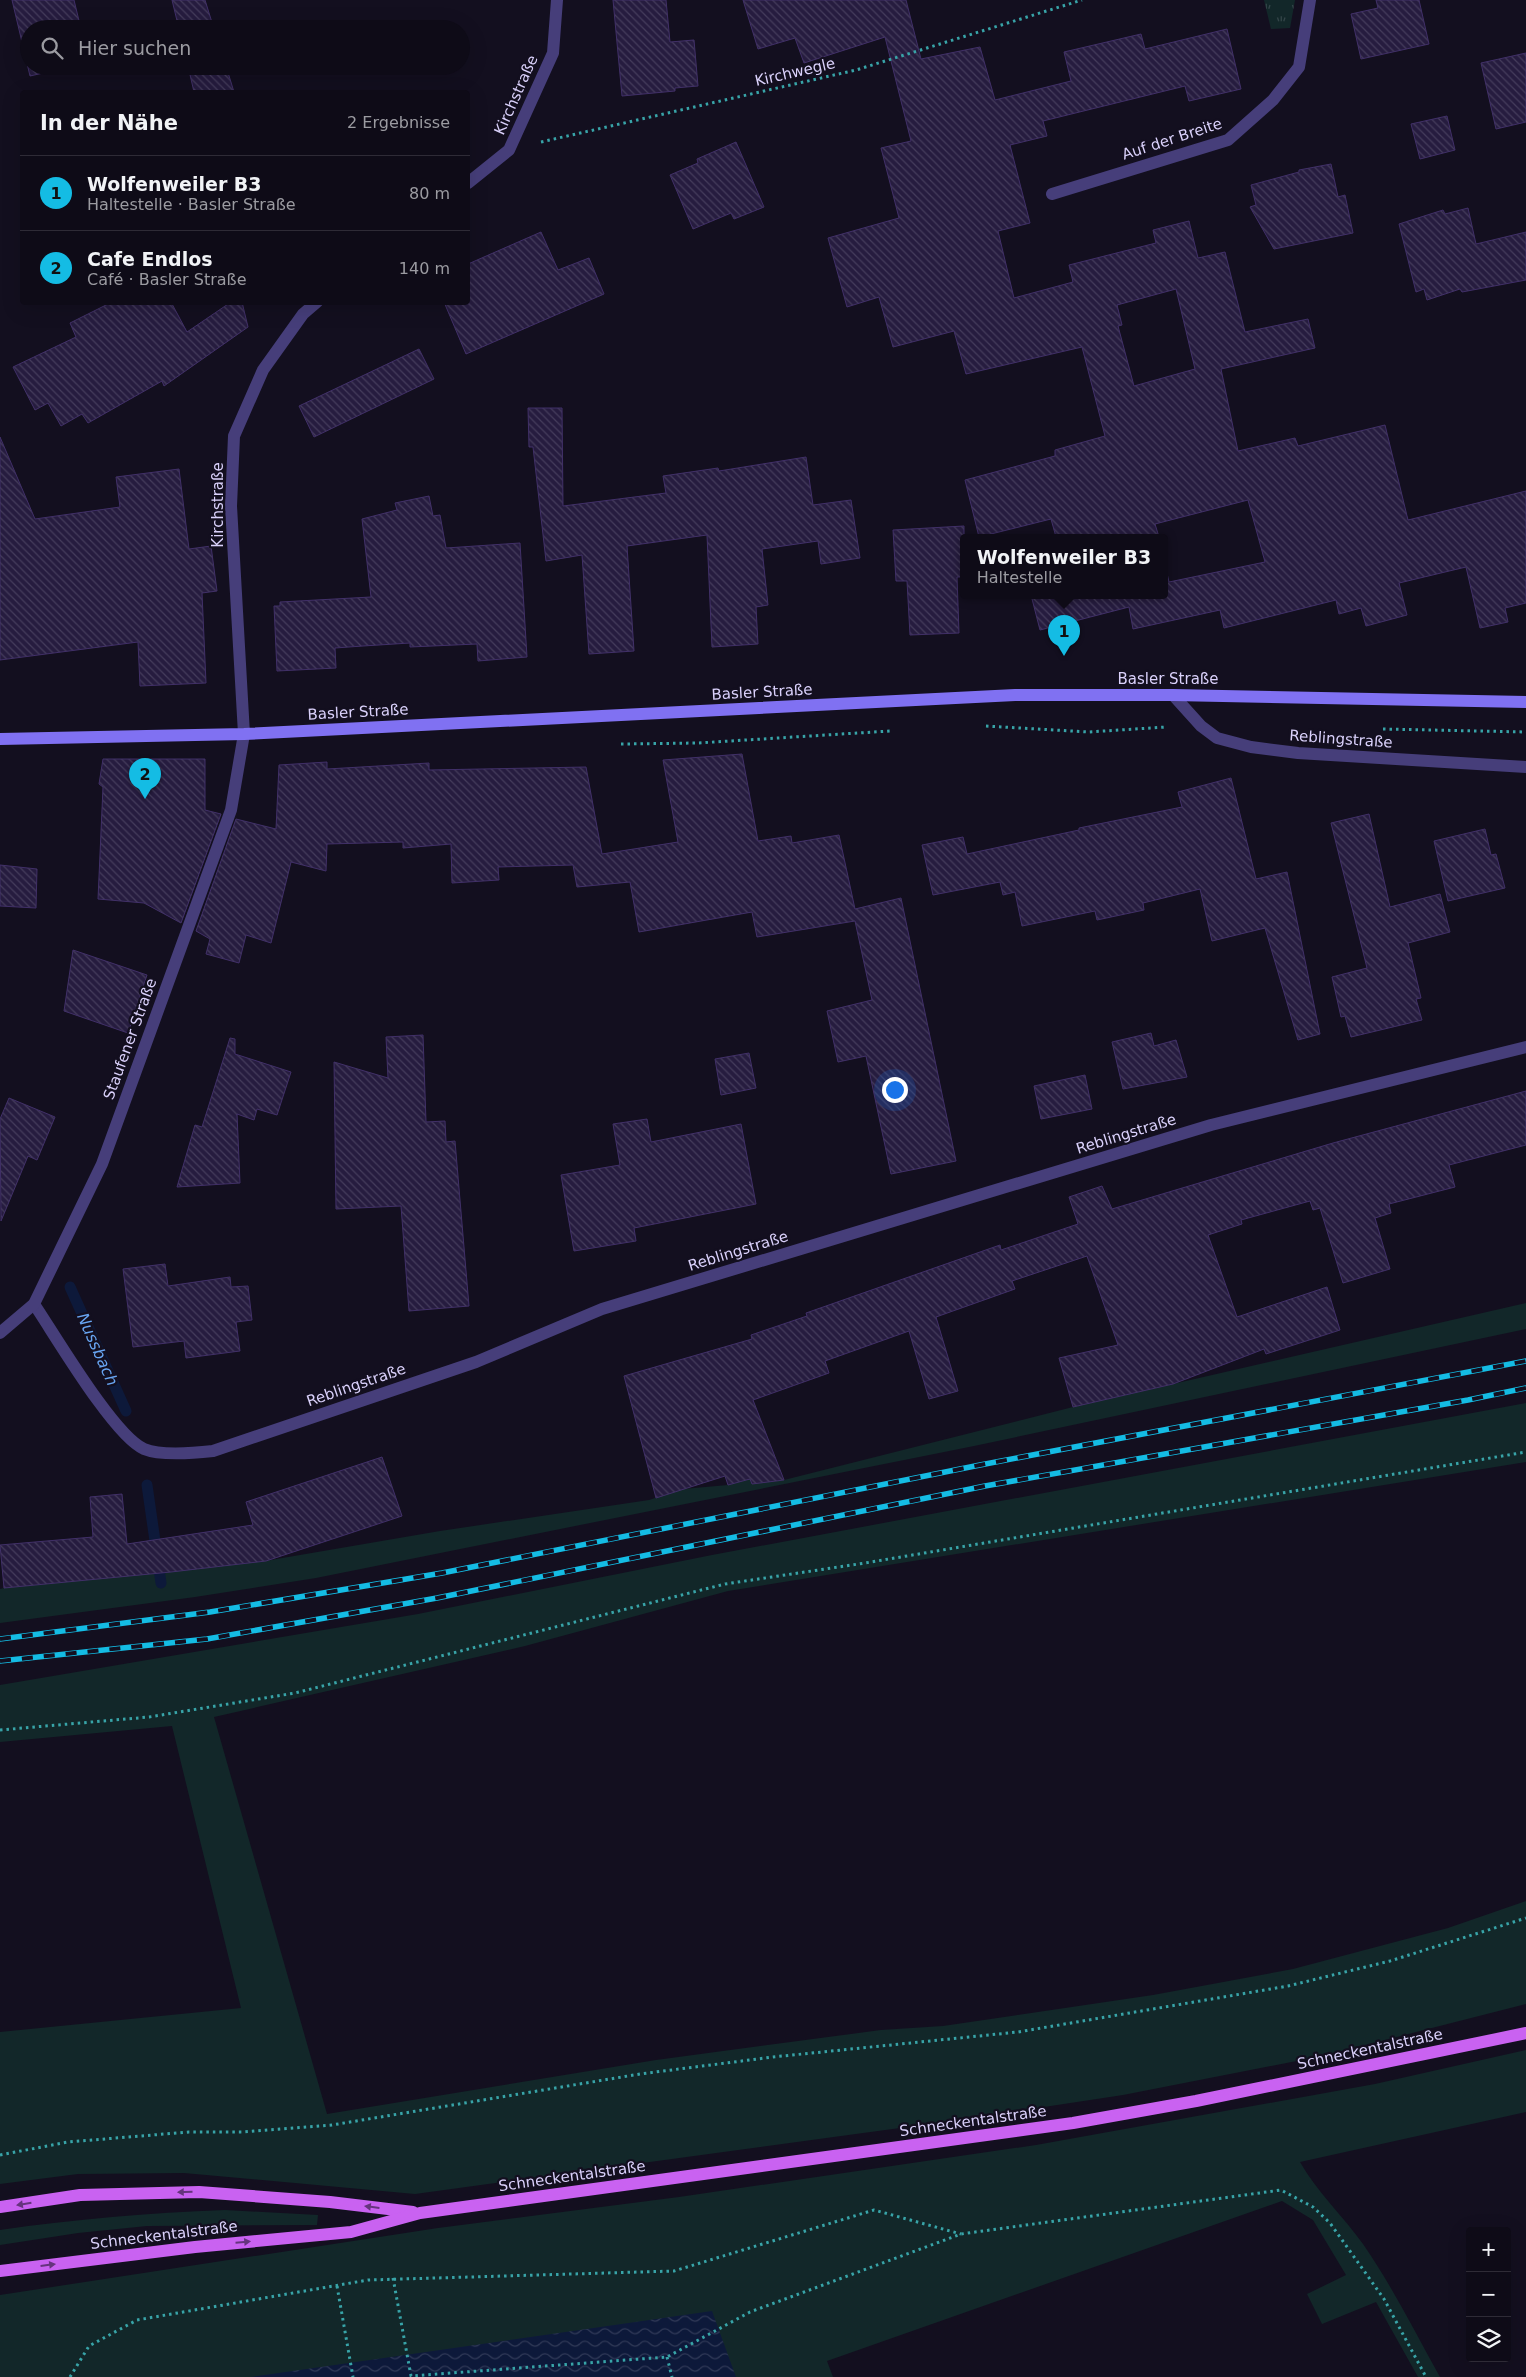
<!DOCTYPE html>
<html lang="de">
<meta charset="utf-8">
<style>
:root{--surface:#0e0b17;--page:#1c1924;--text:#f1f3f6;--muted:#9b9ba1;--line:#2e2b36;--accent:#14bce4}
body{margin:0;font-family:"DejaVu Sans",sans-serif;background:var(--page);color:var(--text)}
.controls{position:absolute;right:15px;bottom:15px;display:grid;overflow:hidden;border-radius:5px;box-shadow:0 5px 20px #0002}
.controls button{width:45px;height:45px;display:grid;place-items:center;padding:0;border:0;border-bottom:1px solid var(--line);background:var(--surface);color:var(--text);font:25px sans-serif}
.you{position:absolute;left:894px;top:1089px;width:18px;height:18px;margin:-12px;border:4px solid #fff;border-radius:50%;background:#1a73e8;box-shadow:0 0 0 8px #1a73e833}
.badge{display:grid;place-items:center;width:32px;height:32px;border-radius:50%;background:var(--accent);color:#111;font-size:16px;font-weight:700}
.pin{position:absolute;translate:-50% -41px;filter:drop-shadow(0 1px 2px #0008)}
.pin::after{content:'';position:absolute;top:26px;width:18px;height:15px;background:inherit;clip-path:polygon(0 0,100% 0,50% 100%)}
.popup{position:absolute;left:960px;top:534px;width:208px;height:65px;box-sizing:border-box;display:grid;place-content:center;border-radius:5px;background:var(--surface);filter:drop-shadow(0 1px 4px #0005);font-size:16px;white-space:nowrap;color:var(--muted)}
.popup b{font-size:19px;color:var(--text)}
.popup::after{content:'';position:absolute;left:50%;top:100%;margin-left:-10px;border:10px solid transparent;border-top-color:var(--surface)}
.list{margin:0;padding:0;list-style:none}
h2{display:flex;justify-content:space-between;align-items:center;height:65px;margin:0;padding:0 20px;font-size:21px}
h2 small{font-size:16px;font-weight:400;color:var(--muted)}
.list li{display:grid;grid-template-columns:32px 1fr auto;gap:15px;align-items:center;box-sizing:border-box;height:75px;padding:0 20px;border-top:1px solid var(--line)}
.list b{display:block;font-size:19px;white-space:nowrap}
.list p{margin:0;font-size:16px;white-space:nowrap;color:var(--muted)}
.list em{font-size:16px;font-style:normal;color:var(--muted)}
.icon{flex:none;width:28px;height:28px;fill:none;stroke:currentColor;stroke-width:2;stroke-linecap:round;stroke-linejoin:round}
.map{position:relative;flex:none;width:1526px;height:2377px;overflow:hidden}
.search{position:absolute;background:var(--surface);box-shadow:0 5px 20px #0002;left:20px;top:20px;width:450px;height:55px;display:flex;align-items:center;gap:12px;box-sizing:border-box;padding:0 18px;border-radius:28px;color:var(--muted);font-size:19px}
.panel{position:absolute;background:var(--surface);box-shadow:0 5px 20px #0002;left:20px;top:90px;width:450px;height:215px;border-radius:5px}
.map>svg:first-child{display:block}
.grass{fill:#122729}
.park{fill:url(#park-tufts)}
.water{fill:url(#water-waves)}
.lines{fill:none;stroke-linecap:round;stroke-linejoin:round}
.stream{stroke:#0d193a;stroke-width:11}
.building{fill:url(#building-back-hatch);stroke:#413068;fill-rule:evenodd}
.path{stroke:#38a4a8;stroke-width:3;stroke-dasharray:2.5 4;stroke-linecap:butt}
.minor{stroke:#463e7a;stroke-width:12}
.secondary{stroke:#8071f2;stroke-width:12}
.primary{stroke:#c962f1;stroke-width:12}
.rail-casing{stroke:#14bce4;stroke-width:5.5}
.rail{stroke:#130f1f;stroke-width:4;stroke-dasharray:11;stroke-linecap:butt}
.oneway{fill:#65347d}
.labels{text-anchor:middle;stroke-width:4.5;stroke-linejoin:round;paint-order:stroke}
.street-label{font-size:15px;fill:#dad1fb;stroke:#130f1f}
.water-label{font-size:16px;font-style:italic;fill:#68a5f2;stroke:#130f1f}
</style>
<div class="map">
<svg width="1526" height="2377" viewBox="0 0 1526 2377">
<defs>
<pattern id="park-tufts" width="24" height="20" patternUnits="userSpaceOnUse" patternTransform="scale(1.25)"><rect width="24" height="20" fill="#122729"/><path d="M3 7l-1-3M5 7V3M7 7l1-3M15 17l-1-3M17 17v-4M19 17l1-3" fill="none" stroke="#344549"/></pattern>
<pattern id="water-waves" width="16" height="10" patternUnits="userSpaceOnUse" patternTransform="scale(1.25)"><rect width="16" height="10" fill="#0d193a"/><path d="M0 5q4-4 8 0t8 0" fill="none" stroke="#303957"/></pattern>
<pattern id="building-back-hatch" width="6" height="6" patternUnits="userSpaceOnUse" patternTransform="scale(1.25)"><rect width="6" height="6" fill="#261c3f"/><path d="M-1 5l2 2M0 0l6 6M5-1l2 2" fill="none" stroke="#453c5c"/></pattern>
</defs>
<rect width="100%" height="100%" fill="#130f1f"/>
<g class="grass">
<polygon points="1526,1303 1526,1329 974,1446 316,1578 195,1597 0,1623 0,1589 4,1588 265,1561 440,1531 649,1500 683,1489 728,1485 750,1479 752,1484 784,1480 1073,1407"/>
<polygon points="1526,1403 1526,1462 728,1591 525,1646 214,1717 327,2114 656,2060 881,2030 943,2026 1153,1995 1293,1969 1448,1928 1526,1901 1526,2004 1322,2056 1123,2095 966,2119 415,2194 184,2173 78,2174 0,2184 0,2032 241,2008 172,1726 0,1742 0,1685 418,1614 712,1555"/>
<path d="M 1526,2050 L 1526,2112 L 1300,2162 C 1317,2192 1343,2216 1363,2244 C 1392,2286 1415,2332 1440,2377 L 1418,2377 L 1376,2302 L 1322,2324 L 1307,2294 L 1346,2275 L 1313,2220 L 1282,2201 L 827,2361 L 833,2377 L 0,2377 L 0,2295 L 438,2228 L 679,2197 L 1036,2145 L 1375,2084 Z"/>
<path d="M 225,2210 L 318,2215 L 317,2225 L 147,2226 L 78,2233 L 0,2245 L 0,2230 C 75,2219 149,2213 225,2210 Z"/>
</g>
<polygon class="park" points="1264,0 1295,0 1290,28 1271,29"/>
<polygon class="water" points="712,2311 736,2377 251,2377"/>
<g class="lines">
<g class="stream">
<polyline points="70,1287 126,1411"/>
<polyline points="147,1485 161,1583"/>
</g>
</g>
<g class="building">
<polygon points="12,0 74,0 81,29 29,29 29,66 74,66 30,76"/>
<polygon points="172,0 205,0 214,29 179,29"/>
<polygon points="613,0 666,0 670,42 694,40 698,86 675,88 675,91 622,96"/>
<path d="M 743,0 L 906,0 L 921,59 L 980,47 L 995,100 L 1071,81 L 1064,52 L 1141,34 L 1145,49 L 1227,29 L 1241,89 L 1189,101 L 1185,86 L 1043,121 L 1047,136 L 1010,145 L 1030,223 L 998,231 L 1014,298 L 1073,282 L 1069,265 L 1156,243 L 1153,230 L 1189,221 L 1198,258 L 1225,252 L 1245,332 L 1308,319 L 1315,348 L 1221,369 L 1238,451 L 1295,438 L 1298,446 L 1385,425 L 1408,520 L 1526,491 L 1526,603 L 1505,608 L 1508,622 L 1480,628 L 1466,567 L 1399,583 L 1407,615 L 1366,626 L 1361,608 L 1339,614 L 1336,600 L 1224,628 L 1220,610 L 1133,629 L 1129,607 L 1040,630 L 1031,595 L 1164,595 L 1164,560 L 1169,582 L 1265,562 L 1248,500 L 1155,524 L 1159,537 L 1056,537 L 1051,519 L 979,537 L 965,480 L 1055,456 L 1055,450 L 1105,436 L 1082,347 L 966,374 L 954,331 L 893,347 L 879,297 L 847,307 L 828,238 L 899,218 L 881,148 L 911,141 L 885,37 L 804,63 L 795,38 L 758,49 ZM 1176,289 L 1195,369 L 1134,386 L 1118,326 L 1122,325 L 1117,305 Z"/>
<polygon points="1376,0 1419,0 1429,44 1361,59 1351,14 1378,8"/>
<polygon points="1526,53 1526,122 1496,129 1481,63"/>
<polygon points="188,66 226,66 234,92 194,92"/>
<polygon points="1447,116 1455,150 1420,159 1411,124"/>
<polygon points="736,142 764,207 734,219 731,213 693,229 670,175 698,163 697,159"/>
<polygon points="1331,164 1338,197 1345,195 1353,233 1274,249 1250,207 1256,205 1251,185 1299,172 1299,170"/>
<polygon points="1468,208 1476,244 1526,232 1526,280 1462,292 1460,289 1427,300 1424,289 1416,292 1399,224 1443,210 1445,214"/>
<polygon points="541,232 558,270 589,258 604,294 466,354 444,302 468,302 468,264"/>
<polygon points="112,302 171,302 187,332 231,302 242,302 248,327 164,386 162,381 88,423 82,414 61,426 48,403 35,410 13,367 76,337 70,323"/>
<polygon points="419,349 434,379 314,437 299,406"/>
<polygon points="528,408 562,408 563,506 666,493 663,476 718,468 719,471 806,457 813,505 851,500 860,558 821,564 818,541 762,549 768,605 756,607 758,644 712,647 707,535 627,546 634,651 589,654 582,555 546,561 533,447 529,447"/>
<polygon points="0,437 35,519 120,507 116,477 179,469 189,549 211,546 217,591 202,593 206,683 140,686 138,642 0,660"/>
<polygon points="429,496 433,516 440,515 446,548 520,543 527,657 478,661 477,644 410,647 410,643 363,646 335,648 336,668 277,671 274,606 280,606 280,602 371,597 362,519 397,510 395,503"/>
<polygon points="964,526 964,577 957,577 959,633 910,635 907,581 896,581 893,530"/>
<polygon points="742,754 758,841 791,836 792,843 839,835 855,909 901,898 956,1161 891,1174 866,1056 838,1062 827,1011 872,1000 855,921 757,937 752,912 639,932 630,882 577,887 573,865 498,867 499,880 452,883 451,844 403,848 403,842 327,844 326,871 291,862 271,943 246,935 239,963 206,954 210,939 196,931 236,819 276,829 279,765 327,762 327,769 429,763 429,770 586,767 602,854 678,842 663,760"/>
<polygon points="103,759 205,759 205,810 221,814 181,923 144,903 98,899 103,787 99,784"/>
<polygon points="1231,778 1256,879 1287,872 1320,1034 1298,1040 1265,928 1212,941 1200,889 1143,903 1144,910 1097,920 1095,911 1022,926 1015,892 1003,895 1000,882 933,895 922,845 963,837 967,854 1079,830 1079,828 1182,807 1178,792"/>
<polygon points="1369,814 1390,907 1440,894 1450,932 1408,943 1421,998 1416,999 1422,1020 1351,1037 1345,1016 1341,1017 1332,977 1367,968 1331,823"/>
<polygon points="1485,829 1491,855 1496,854 1505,888 1448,901 1434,841"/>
<polygon points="0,865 37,869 36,908 0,906"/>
<polygon points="73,950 147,975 128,1033 64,1011"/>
<polygon points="1151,1033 1154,1046 1176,1040 1187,1077 1123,1089 1112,1042"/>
<polygon points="423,1035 426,1122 445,1121 446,1142 455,1141 469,1306 409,1311 401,1206 336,1209 334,1062 388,1078 386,1037"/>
<polygon points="230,1038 235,1039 235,1054 291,1072 277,1115 257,1109 254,1120 237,1114 240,1183 177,1187 195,1125 202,1127"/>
<polygon points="749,1053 756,1088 721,1095 715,1059"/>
<polygon points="1085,1075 1092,1109 1041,1119 1034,1086"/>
<polygon points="1526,1091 1526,1145 1449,1165 1455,1187 1389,1204 1391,1213 1375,1218 1390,1269 1343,1283 1320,1208 1313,1210 1310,1201 1241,1220 1242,1224 1208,1235 1237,1317 1327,1287 1340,1330 1266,1354 1264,1349 1173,1384 1073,1407 1059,1358 1118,1345 1087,1256 1012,1281 1015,1289 936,1317 958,1391 929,1399 909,1331 825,1361 829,1373 753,1400 784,1480 752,1484 750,1479 728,1485 725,1476 656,1498 624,1376 752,1339 751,1335 807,1316 806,1313 1000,1245 1001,1250 1078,1224 1069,1197 1102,1186 1112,1209 1333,1143"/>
<polygon points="9,1098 55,1117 37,1160 28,1156 1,1221 0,1119"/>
<polygon points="647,1119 651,1142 741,1124 756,1204 634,1228 636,1241 574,1251 561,1175 620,1165 613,1124"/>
<polygon points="165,1264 168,1286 230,1277 231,1287 248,1286 252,1320 236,1322 240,1351 186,1358 184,1341 133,1347 123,1269"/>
<polygon points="382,1457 402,1516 266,1561 171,1572 4,1588 0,1545 93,1537 90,1497 122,1494 127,1544 253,1525 246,1502"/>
</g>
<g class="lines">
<g class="path">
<polyline points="541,142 856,70 1082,0"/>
<polyline points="986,726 1088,732 1167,727"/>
<polyline points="1383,729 1526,732"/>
<polyline points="621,744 698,743 890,731"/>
<polyline points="0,1730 149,1717 295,1693 725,1584 865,1563 1526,1452"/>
<polyline points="0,2155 68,2142 189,2132 243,2132 332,2125 640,2074 773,2057 1018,2032 1288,1986 1390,1961 1526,1918"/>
<polyline points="393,2278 411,2376 667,2357 750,2312 961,2234 1281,2190 1313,2207 1330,2223 1384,2299 1426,2377"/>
<polyline points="337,2286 353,2377"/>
<polyline points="667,2357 672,2377"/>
<polyline points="70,2377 89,2346 137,2320 368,2280 674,2271 874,2210 961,2234"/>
</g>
<g class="minor">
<polyline points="468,183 509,150 553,53 557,0"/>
<polyline points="1052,194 1228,140 1273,100 1299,67 1310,0"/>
<polyline points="1173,695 1201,726 1217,738 1251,747 1298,753 1526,767"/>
<path d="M 34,1304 C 55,1335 114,1436 144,1449 C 161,1456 195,1453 213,1451 L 476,1362 L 602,1309 L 1211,1125 L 1526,1047"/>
<polyline points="0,1333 34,1304 102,1164 231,810 244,734 231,506 234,436 263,370 303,314 317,302"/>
</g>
<polyline class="secondary" points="0,739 244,734 1015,695 1173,695 1526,702"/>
<g class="primary">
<polyline points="0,2207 80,2195 199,2192 330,2202 413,2212"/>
<polyline points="0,2271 195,2247 351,2232 420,2213 1073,2123 1196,2101 1526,2033"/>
</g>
<defs>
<g id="rail">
<polyline points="0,1639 210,1612 442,1573 980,1465 1526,1361"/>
<polyline points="0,1661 207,1639 437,1598 985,1486 1468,1400 1526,1388"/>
</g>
</defs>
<use href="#rail" class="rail-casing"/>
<use href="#rail" class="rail"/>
</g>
<defs><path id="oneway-solid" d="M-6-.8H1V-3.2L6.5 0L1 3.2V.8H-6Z" transform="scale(1.25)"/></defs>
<g class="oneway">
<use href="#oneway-solid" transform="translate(185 2192) rotate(179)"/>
<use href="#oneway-solid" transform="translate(24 2204) rotate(171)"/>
<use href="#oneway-solid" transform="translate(372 2207) rotate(-173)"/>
<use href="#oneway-solid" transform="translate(243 2242) rotate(-5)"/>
<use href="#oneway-solid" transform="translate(48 2265) rotate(-7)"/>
</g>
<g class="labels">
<g class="street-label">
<text transform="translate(795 72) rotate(-13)" y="5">Kirchwegle</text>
<text transform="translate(516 95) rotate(-66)" y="5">Kirchstraße</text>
<text transform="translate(1172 139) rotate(-18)" y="5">Auf der Breite</text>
<text transform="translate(218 505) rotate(-90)" y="5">Kirchstraße</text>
<text x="1168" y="684">Basler Straße</text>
<text transform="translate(762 692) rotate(-3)" y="5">Basler Straße</text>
<text transform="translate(358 712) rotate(-3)" y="5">Basler Straße</text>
<text transform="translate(1341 739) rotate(4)" y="5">Reblingstraße</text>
<text transform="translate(130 1039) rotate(-70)" y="5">Staufener Straße</text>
<text transform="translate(1126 1134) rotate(-17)" y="5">Reblingstraße</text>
<text transform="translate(738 1251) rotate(-17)" y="5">Reblingstraße</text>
<text transform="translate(356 1385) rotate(-19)" y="5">Reblingstraße</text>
<text transform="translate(1370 2049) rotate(-12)" y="5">Schneckentalstraße</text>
<text transform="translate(973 2121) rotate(-8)" y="5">Schneckentalstraße</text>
<text transform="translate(572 2176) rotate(-8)" y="5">Schneckentalstraße</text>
<text transform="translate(164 2235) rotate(-7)" y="5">Schneckentalstraße</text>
</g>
<g class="water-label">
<text transform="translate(98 1349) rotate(66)" y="6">Nussbach</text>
</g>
</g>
</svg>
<div class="controls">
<button>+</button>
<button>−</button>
<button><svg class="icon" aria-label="layers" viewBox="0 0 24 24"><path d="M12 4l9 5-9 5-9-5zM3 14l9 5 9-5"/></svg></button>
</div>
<div class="you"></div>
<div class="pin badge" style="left:1064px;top:656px">1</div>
<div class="popup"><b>Wolfenweiler B3</b>Haltestelle</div>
<div class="pin badge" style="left:145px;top:799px">2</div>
<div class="search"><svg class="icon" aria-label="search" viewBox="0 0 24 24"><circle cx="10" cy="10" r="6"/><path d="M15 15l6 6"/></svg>Hier suchen</div>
<section class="panel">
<h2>In der Nähe<small>2 Ergebnisse</small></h2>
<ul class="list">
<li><span class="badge">1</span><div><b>Wolfenweiler B3</b><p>Haltestelle · Basler Straße</p></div><em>80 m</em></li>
<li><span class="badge">2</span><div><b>Cafe Endlos</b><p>Café · Basler Straße</p></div><em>140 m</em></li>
</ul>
</section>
</div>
